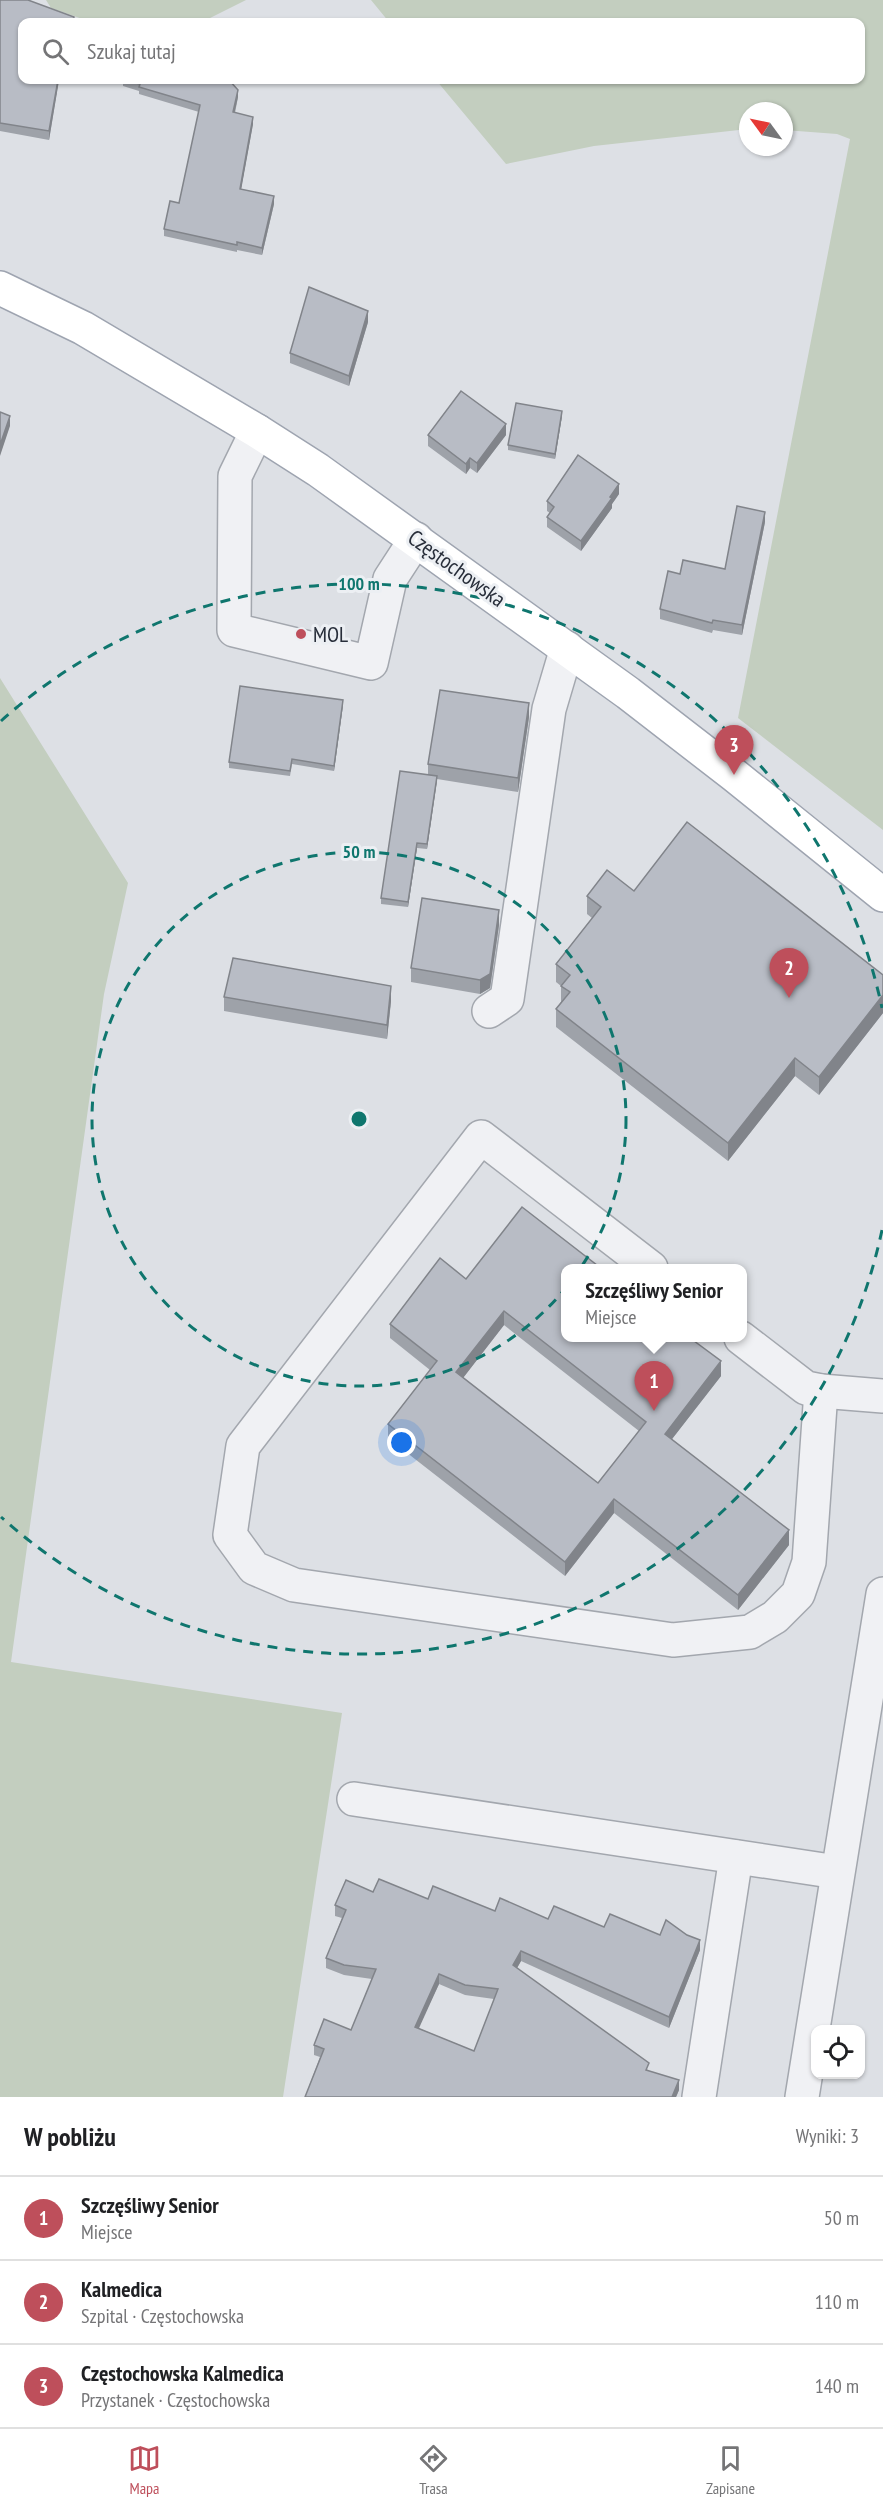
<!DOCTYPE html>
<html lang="pl">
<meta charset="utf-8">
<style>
:root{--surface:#fff;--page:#f2f2f2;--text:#202124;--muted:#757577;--line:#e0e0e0;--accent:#be4f5b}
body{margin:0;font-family:"PT Sans Narrow",sans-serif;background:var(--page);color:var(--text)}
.controls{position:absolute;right:18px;bottom:18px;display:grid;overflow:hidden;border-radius:12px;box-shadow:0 2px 4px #0004}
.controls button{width:54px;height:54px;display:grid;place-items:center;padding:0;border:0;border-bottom:2px solid var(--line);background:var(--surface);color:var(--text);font:30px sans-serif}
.compass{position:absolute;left:739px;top:102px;width:54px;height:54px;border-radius:50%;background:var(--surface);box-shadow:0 2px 4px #0004;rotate:303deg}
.you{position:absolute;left:402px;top:1443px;width:21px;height:21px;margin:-15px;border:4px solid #fff;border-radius:50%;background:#1a73e8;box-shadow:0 0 0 9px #1a73e833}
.badge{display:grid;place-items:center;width:39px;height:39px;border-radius:50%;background:var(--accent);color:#fff;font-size:20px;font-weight:700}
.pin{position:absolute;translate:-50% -50px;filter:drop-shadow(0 2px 3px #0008)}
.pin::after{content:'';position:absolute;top:32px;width:21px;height:18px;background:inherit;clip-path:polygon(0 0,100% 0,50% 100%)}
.popup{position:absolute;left:561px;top:1264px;width:186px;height:78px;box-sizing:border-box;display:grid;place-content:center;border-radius:12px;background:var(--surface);filter:drop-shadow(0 2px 4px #0005);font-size:20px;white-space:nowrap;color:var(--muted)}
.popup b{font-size:22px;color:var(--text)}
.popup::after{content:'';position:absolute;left:50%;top:100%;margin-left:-12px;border:12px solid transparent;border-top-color:var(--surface)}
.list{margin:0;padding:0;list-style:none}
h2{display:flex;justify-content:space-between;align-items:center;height:78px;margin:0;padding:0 24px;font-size:26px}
h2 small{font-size:20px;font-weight:400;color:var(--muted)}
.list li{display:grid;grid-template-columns:39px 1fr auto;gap:18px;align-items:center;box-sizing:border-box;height:84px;padding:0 24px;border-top:2px solid var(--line)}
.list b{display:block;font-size:22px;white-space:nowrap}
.list p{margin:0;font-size:20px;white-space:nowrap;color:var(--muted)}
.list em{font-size:20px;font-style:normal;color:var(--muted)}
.icon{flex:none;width:33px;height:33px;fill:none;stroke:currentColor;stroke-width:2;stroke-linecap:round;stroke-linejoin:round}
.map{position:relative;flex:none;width:883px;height:2097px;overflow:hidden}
.search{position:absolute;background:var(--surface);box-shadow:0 2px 4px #0004;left:18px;right:18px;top:18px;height:66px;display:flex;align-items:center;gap:15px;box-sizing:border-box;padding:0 21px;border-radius:12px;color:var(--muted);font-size:22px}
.sheet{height:330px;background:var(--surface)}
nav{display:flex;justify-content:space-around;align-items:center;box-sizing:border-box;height:84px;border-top:2px solid var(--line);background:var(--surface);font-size:16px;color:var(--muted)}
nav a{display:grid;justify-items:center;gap:3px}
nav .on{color:var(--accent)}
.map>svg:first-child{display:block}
.green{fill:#c3cebf}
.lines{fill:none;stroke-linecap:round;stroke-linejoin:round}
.minor-casing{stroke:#a3a7ae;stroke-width:36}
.major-casing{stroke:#9ea4b0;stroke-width:36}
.minor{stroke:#f0f1f4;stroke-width:33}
.major{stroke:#fff;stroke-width:33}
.wall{fill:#9ea2a9;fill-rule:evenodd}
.shaded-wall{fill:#81848a}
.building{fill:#b8bcc5;stroke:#81848a;stroke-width:1.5;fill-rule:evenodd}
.ring{fill:none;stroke:#0f766e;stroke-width:3;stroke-dasharray:10 8}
.poi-dot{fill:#be4f5b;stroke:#eceff3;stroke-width:2}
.labels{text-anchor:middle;stroke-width:6;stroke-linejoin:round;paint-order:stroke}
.street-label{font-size:22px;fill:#282e3a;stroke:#eceff3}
.poi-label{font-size:22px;fill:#282e3a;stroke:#eceff3;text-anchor:start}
.centre{fill:#0f766e;stroke:#eceff3;stroke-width:3}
.ring-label{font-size:18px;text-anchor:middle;font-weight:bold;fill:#0f766e;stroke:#eceff3;stroke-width:6;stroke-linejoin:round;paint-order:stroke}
</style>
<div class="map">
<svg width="883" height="2097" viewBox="0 0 883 2097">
<rect width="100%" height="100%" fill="#dde0e5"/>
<g class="green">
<polygon points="46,0 246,0 202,22 91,22 51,8"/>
<polygon points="371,0 883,0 883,830 738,718 850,139 837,134 784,130 784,111 748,111 748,129 594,146 506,164 436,80 860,80 860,22 389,22"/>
<polygon points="0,678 128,883 104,994 11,1662 342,1713 283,2097 0,2097"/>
</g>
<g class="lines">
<defs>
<g id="minor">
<polyline points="257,431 235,476 234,630 371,663 390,579 416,539"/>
<polyline points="489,1011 507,999 549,709 567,648"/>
<polyline points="651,1268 481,1137 243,1446 230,1535 254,1568 294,1585 673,1640 750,1632 775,1617 798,1594 809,1562 821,1391"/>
<polyline points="741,1338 806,1388 821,1391 883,1396"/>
<polyline points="354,1799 837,1872"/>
<polyline points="699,2097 736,1857"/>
<polyline points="802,2097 883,1594"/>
</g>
<polyline id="major" points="0,288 83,328 257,431 318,470 628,693 734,775 883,895"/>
</defs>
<use href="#minor" class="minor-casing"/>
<use href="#major" class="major-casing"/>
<use href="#minor" class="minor"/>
<use href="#major" class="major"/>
</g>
<g class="wall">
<polygon points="0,0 74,22 22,22 59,80 49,140 0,131"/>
<polygon points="123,80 238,97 235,113 253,124 241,189 274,204 262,255 237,250 237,252 164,236 164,229 179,203 199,112 139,94 139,91 123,86"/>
<polygon points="368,322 349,386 290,363 290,353"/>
<polygon points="562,416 555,459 508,450 508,445"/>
<polygon points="428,435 506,435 477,473 470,468 466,474 428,446"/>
<polygon points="619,494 612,504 612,508 581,551 547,527 547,517 550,513 547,511 547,501"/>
<polygon points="765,522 742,635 713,630 712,633 660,619 660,609 680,574 725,569"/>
<polygon points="343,705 334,771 292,764 290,776 229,768 229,762"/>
<polygon points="529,717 518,792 437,779 427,849 417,848 408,907 381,904 381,898 428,775 428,764"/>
<polygon points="634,891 883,975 883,1013 819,1095 795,1076 728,1161 556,1027 556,1009 561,1002 561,986 556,982 556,964 592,918 587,914 587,896"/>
<polygon points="499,925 490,988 480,994 411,982 411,968"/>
<polygon points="224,997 391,1001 387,1039 224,1011"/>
<path d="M 466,1279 L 721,1376 L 672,1439 L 789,1545 L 738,1610 L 614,1513 L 565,1576 L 388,1438 L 388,1424 L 430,1370 L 390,1338 L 390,1324 ZM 504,1325 L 639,1431 L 598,1483 L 463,1378 Z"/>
<path d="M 373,1892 L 428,1899 L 495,1911 L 660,1935 L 700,1950 L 669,2028 L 521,1961 L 517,1968 L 649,2071 L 679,2090 L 676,2097 L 305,2097 L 320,2057 L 314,2055 L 314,2045 L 351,2030 L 372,1979 L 344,1975 L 326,1968 L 326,1958 L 342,1918 L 335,1916 L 335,1905 ZM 439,1984 L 465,1995 L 494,1999 L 474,2051 L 418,2028 Z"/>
</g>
<g class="shaded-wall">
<polygon points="58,80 59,80 49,140 49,131"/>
<polygon points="238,90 238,97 233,119 233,112"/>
<polygon points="253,117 253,124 240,196 240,189"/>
<polygon points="274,196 274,204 262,255 262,248"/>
<polygon points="368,311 368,322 349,386 349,376"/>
<polygon points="562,411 562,416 555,459 555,454"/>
<polygon points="10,416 10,426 0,456 0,445"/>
<polygon points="506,424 506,435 477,473 477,463"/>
<polygon points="470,458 470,468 466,474 466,464"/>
<polygon points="619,484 619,494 612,504 612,508 581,551 581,541"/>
<polygon points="765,512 765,522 742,635 742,625"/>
<polygon points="343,700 343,705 334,771 334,766"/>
<polygon points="529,703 529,717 518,792 518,778"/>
<polygon points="437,776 437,781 427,849 427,844"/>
<polygon points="417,843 417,848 408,907 408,902"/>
<polygon points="499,910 499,925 490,988 480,994 480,980"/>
<polygon points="391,986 391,1001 387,1039 387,1025"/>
<polygon points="883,995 883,1013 819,1095 819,1077"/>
<polygon points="795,1058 795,1076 728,1161 728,1143"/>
<polygon points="504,1311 504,1325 456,1387 456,1372"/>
<polygon points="721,1361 721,1376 665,1448 665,1434"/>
<polygon points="614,1499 614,1513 565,1576 565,1562"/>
<polygon points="789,1530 789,1545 738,1610 738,1595"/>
<polygon points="700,1940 700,1950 669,2028 669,2017"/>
<polygon points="521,1951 521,1961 513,1975 513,1965"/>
<polygon points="439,1974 439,1984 415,2037 415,2027"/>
<polygon points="679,2080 679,2090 676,2097 672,2097"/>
</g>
<g class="building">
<polygon points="0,0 28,0 74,17 73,22 22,22 22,80 58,80 49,131 0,123"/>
<polygon points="124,80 229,80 238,90 233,112 253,117 240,189 274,196 262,248 237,242 237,245 164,229 170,201 179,203 200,105 139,87 140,84"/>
<polygon points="309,287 368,311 349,376 290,353"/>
<polygon points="461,391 506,424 477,463 470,458 466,464 428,435"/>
<polygon points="516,403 562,411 555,454 508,445"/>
<polygon points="0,412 10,416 0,445"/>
<polygon points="578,455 619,484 610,497 612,498 581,541 547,517 554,507 547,501"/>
<polygon points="737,506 765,512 742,625 713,620 712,623 660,609 668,571 680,574 683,560 725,569"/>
<polygon points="240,686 343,700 334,766 292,759 290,771 229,762"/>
<polygon points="440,690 529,703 518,778 428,764"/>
<polygon points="400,771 437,776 427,844 417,843 408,902 381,898"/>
<polygon points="687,822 883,975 883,995 819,1077 795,1058 728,1143 556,1009 570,992 561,986 570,975 556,964 601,907 587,896 607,870 634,891"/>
<polygon points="422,898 499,910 490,974 480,980 411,968"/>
<polygon points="233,958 391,986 387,1025 224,997"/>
<path d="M 522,1207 L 602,1269 L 566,1269 L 566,1338 L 690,1338 L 721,1361 L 665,1434 L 789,1530 L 738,1595 L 614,1499 L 565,1562 L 388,1424 L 437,1361 L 390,1324 L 440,1258 L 466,1279 ZM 504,1311 L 646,1422 L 598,1483 L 456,1372 Z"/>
<path d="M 379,1879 L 428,1899 L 433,1886 L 495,1911 L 500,1898 L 548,1919 L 554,1906 L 604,1927 L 610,1914 L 660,1935 L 666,1920 L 687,1935 L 700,1940 L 669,2017 L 521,1951 L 513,1965 L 649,2063 L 646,2070 L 679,2080 L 672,2097 L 305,2097 L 324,2049 L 314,2045 L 324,2019 L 351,2030 L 376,1969 L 344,1965 L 326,1958 L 346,1910 L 335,1905 L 346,1880 L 373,1892 ZM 439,1974 L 465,1985 L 498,1989 L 474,2051 L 415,2027 Z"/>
</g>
<g class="ring">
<circle cx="359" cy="1119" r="267"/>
<path d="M882 1230A535 535 0 0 1 1 1517M1 721A535 535 0 0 1 882 1008"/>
</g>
<circle class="poi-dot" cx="301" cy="634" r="6"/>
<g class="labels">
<g class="street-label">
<text transform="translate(457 568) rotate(36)" y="8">Częstochowska</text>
</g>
<g class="poi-label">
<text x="313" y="642">MOL</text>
</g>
</g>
<circle cx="359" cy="1119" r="9" class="centre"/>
<g class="ring-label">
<text x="359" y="590">100 m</text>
<text x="359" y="858">50 m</text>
</g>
</svg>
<div class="controls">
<button><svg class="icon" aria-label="locate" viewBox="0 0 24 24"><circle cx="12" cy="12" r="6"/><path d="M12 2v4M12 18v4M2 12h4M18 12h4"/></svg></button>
</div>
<svg class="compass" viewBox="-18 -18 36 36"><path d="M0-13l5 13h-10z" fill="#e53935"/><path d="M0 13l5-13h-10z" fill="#757577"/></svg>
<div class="you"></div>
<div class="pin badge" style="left:654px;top:1411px">1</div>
<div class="popup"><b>Szczęśliwy Senior</b>Miejsce</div>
<div class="pin badge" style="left:789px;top:998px">2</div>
<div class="pin badge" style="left:734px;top:775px">3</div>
<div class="search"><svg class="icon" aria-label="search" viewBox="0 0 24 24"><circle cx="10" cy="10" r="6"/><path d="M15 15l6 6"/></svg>Szukaj tutaj</div>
</div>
<section class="sheet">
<h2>W pobliżu<small>Wyniki: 3</small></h2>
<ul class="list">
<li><span class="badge">1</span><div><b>Szczęśliwy Senior</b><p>Miejsce</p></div><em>50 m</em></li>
<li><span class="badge">2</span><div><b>Kalmedica</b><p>Szpital · Częstochowska</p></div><em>110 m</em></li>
<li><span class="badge">3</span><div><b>Częstochowska Kalmedica</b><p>Przystanek · Częstochowska</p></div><em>140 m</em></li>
</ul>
</section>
<nav>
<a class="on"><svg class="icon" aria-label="map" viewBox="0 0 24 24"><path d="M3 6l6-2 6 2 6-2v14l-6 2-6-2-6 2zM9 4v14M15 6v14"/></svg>Mapa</a>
<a><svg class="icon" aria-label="directions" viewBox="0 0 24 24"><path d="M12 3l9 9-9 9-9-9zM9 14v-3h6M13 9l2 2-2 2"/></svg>Trasa</a>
<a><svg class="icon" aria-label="saved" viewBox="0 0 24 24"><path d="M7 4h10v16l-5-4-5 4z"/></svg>Zapisane</a>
</nav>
